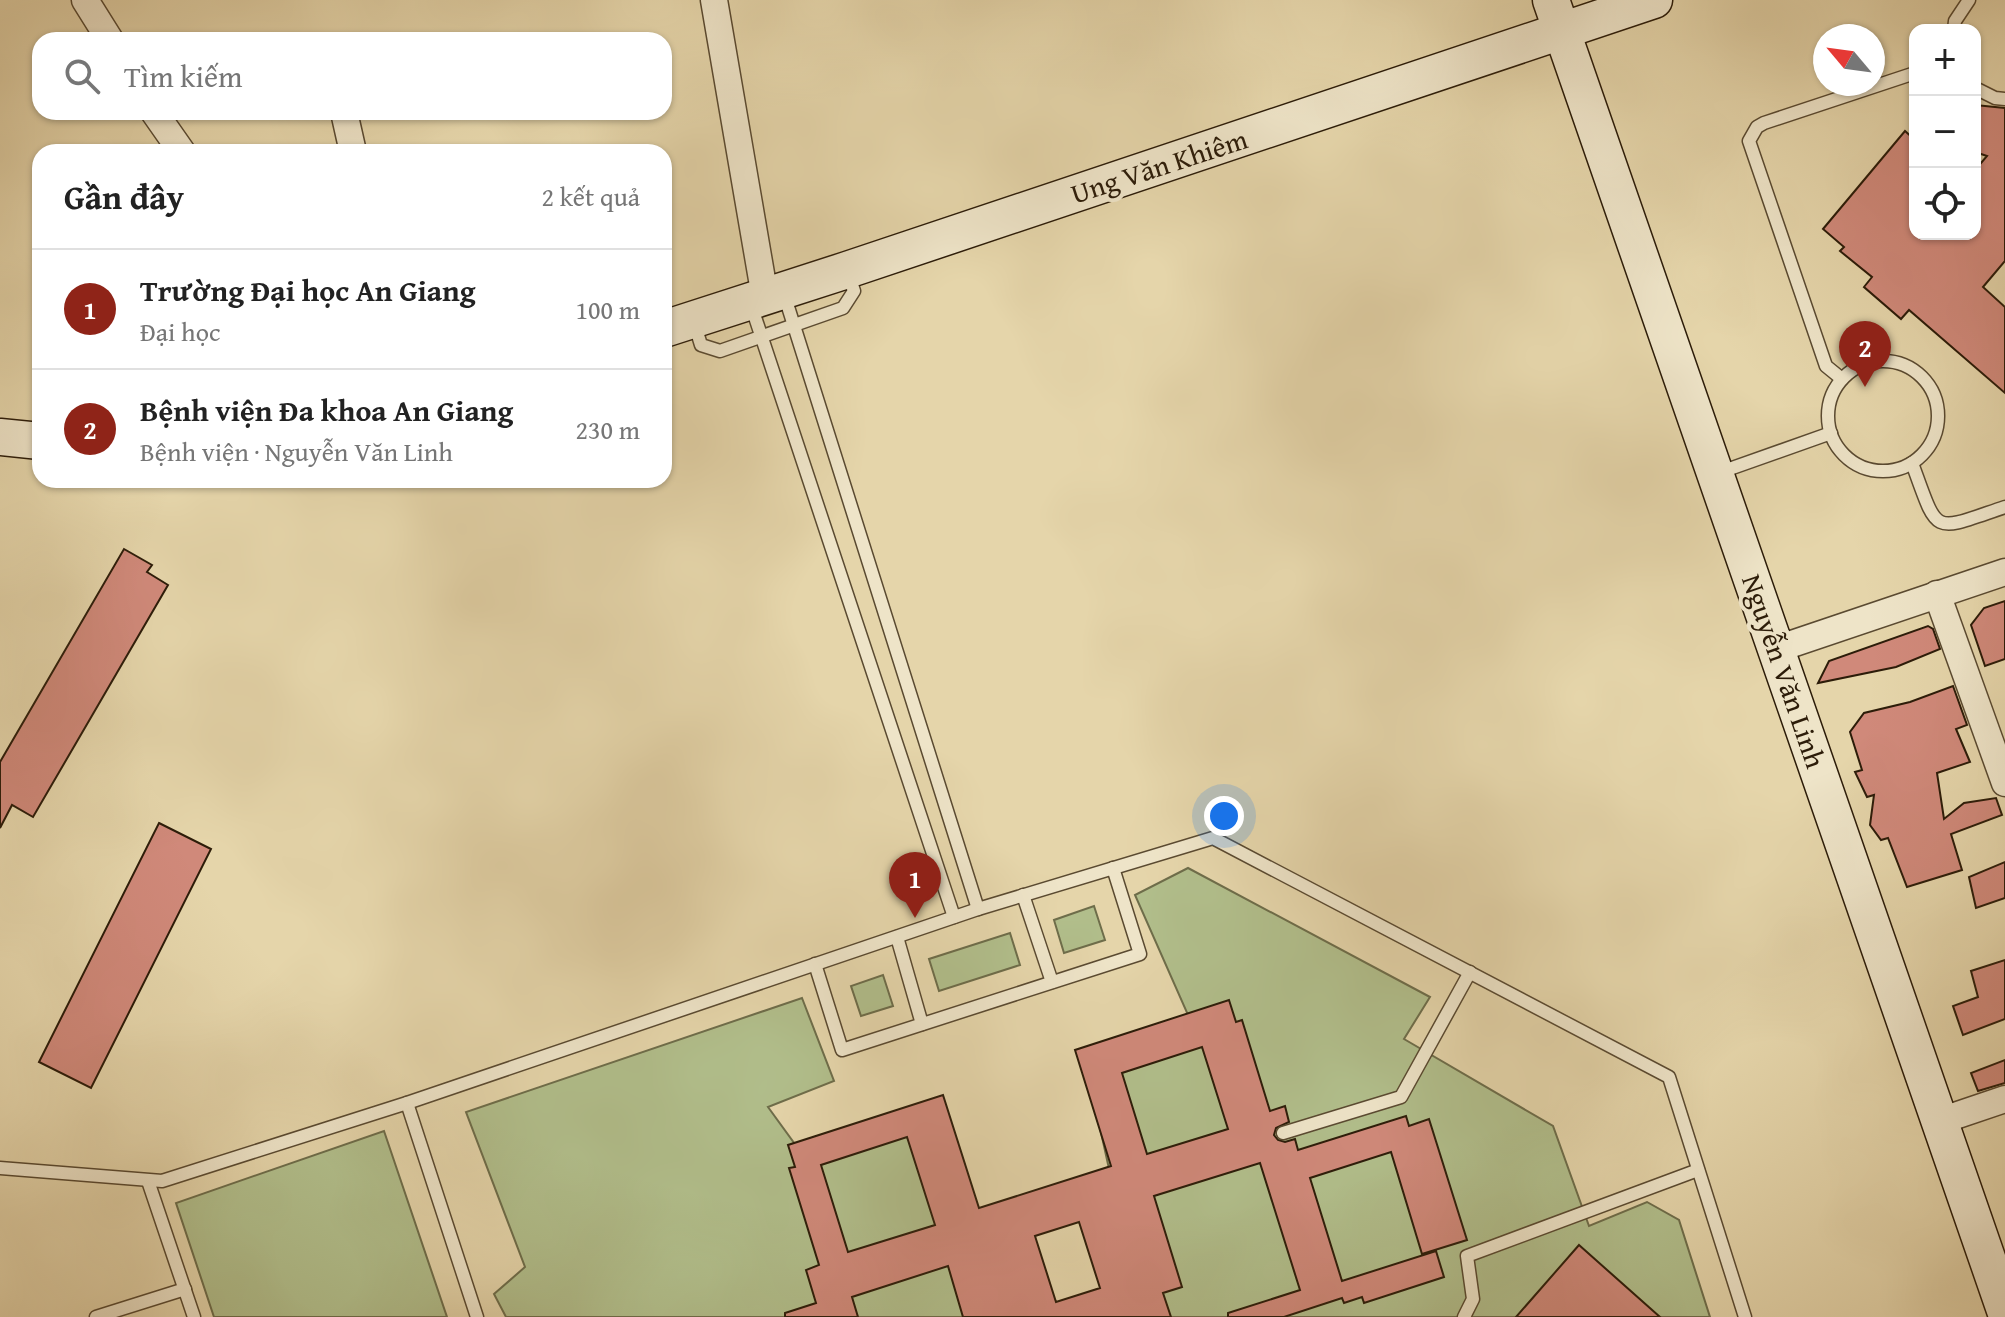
<!DOCTYPE html>
<html lang="vi">
<meta charset="utf-8">
<style>
:root{--surface:#fff;--page:#f6f6f6;--text:#222;--muted:#767676;--line:#e0e0e0;--accent:#8f2418}
body{margin:0;font-family:"Gentium Book Plus",serif;background:var(--page);color:var(--text)}
.controls{position:absolute;right:24px;top:24px;display:grid;overflow:hidden;border-radius:16px;box-shadow:0 2px 6px #0004}
.controls button{width:72px;height:72px;display:grid;place-items:center;padding:0;border:0;border-bottom:2px solid var(--line);background:var(--surface);color:var(--text);font:40px sans-serif}
.compass{position:absolute;left:1813px;top:24px;width:72px;height:72px;border-radius:50%;background:var(--surface);box-shadow:0 2px 6px #0004;rotate:299deg}
.you{position:absolute;left:1224px;top:816px;width:28px;height:28px;margin:-20px;border:6px solid #fff;border-radius:50%;background:#1a73e8;box-shadow:0 0 0 12px #1a73e833}
.badge{display:grid;place-items:center;width:52px;height:52px;border-radius:50%;background:var(--accent);color:#fff;font-size:26px;font-weight:700}
.pin{position:absolute;translate:-50% -66px;filter:drop-shadow(0 2px 4px #0008)}
.pin::after{content:'';position:absolute;top:42px;width:28px;height:24px;background:inherit;clip-path:polygon(0 0,100% 0,50% 100%)}
.list{margin:0;padding:0;list-style:none}
h2{display:flex;justify-content:space-between;align-items:center;height:104px;margin:0;padding:0 32px;font-size:34px}
h2 small{font-size:26px;font-weight:400;color:var(--muted)}
.list li{display:grid;grid-template-columns:52px 1fr auto;gap:24px;align-items:center;box-sizing:border-box;height:120px;padding:0 32px;border-top:2px solid var(--line)}
.list b{display:block;font-size:30px;white-space:nowrap}
.list p{margin:0;font-size:26px;white-space:nowrap;color:var(--muted)}
.list em{font-size:26px;font-style:normal;color:var(--muted)}
.icon{flex:none;width:44px;height:44px;fill:none;stroke:currentColor;stroke-width:2;stroke-linecap:round;stroke-linejoin:round}
.map{position:relative;flex:none;width:2005px;height:1317px;overflow:hidden}
.search{position:absolute;background:var(--surface);box-shadow:0 2px 6px #0004;left:32px;top:32px;width:640px;height:88px;display:flex;align-items:center;gap:20px;box-sizing:border-box;padding:0 28px;border-radius:24px;color:var(--muted);font-size:30px}
.panel{position:absolute;background:var(--surface);box-shadow:0 2px 6px #0004;left:32px;top:144px;width:640px;height:344px;border-radius:24px}
.map>svg:first-child{display:block}
.green{fill:#b1be8b;stroke:#6e6d4a;stroke-width:2}
.building{fill:#d0897a;stroke:#2c1c09;stroke-width:2;fill-rule:evenodd}
.lines{fill:none;stroke-linecap:round;stroke-linejoin:round}
.lane-casing{stroke:#5a4a31;stroke-width:15}
.street-casing{stroke:#5a4a31;stroke-width:29}
.secondary-casing{stroke:#2c1c09;stroke-width:39}
.lane{stroke:#eee4c8;stroke-width:12}
.street{stroke:#eee4c8;stroke-width:26}
.secondary{stroke:#eee4c8;stroke-width:36}
.labels{text-anchor:middle;stroke-width:8;stroke-linejoin:round;paint-order:stroke}
.street-label{font-size:28px;fill:#2c1c09;stroke:#eee4c8}
</style>
<div class="map">
<svg width="2005" height="1317" viewBox="0 0 2005 1317">
<rect width="100%" height="100%" fill="#e5d5aa"/>
<filter id="stains"><feTurbulence type="fractalNoise" baseFrequency=".0025" numOctaves="4"/><feColorMatrix values="0 0 0 0 .2 0 0 0 0 .09 0 0 0 0 .02 0 0 0 .5 -.17"/></filter>
<radialGradient id="worn" r=".72"><stop offset=".6" stop-color="#630" stop-opacity="0"/><stop offset="1" stop-color="#630" stop-opacity=".3"/></radialGradient>
<g class="green">
<polygon points="1188,868 1430,997 1404,1039 1553,1126 1589,1226 1647,1202 1679,1220 1710,1317 1148,1317 1137,1296 1087,1069 1196,1033 1135,895"/>
<polygon points="1094,906 1105,940 1064,953 1054,920"/>
<polygon points="1010,933 1020,965 939,991 929,959"/>
<polygon points="883,975 893,1006 861,1016 851,986"/>
<polygon points="802,998 834,1081 768,1107 800,1151 917,1109 1026,1317 506,1317 494,1294 525,1267 466,1112"/>
<polygon points="384,1131 447,1317 214,1317 176,1203"/>
</g>
<g class="building">
<polygon points="1975,105 2005,108 2005,261 1983,287 2005,307 2005,393 1909,310 1901,319 1864,287 1872,277 1840,251 1844,247 1823,229 1905,131 1915,140 1915,234 1975,234 1975,170 1987,156 1975,152"/>
<polygon points="124,549 152,565 147,572 168,585 33,817 12,805 0,828 0,762"/>
<polygon points="2005,601 2005,659 1985,666 1971,625 1984,608"/>
<polygon points="1928,626 1933,629 1940,649 1896,667 1818,683 1829,661"/>
<polygon points="1953,686 1967,725 1956,729 1970,762 1937,773 1944,819 1964,803 1996,798 2002,815 1951,834 1962,870 1907,887 1888,838 1881,840 1870,825 1874,795 1867,797 1855,772 1862,770 1850,732 1864,713 1910,702"/>
<polygon points="159,823 211,849 91,1088 39,1062"/>
<polygon points="2005,862 2005,898 1976,908 1969,877"/>
<polygon points="2005,960 2005,1019 1963,1035 1953,1006 1978,997 1971,971"/>
<path d="M 1229,1000 L 1236,1022 L 1242,1020 L 1270,1111 L 1285,1106 L 1289,1122 L 1276,1128 L 1274,1135 L 1278,1140 L 1285,1142 L 1295,1139 L 1298,1150 L 1406,1116 L 1409,1126 L 1429,1119 L 1467,1240 L 1422,1254 L 1391,1152 L 1310,1178 L 1342,1281 L 1436,1251 L 1444,1277 L 1364,1303 L 1362,1297 L 1344,1303 L 1342,1298 L 1284,1317 L 1228,1317 L 1228,1313 L 1300,1290 L 1260,1163 L 1154,1196 L 1182,1287 L 1163,1293 L 1171,1317 L 963,1317 L 948,1266 L 852,1297 L 858,1317 L 785,1317 L 785,1313 L 816,1303 L 806,1270 L 819,1265 L 789,1168 L 795,1167 L 788,1145 L 943,1095 L 979,1208 L 1111,1166 L 1075,1050 ZM 1202,1047 L 1228,1129 L 1147,1154 L 1122,1073 ZM 907,1137 L 935,1225 L 848,1252 L 821,1165 ZM 1079,1222 L 1100,1288 L 1056,1302 L 1035,1236 Z"/>
<polygon points="2005,1060 2005,1083 1978,1091 1971,1073"/>
<polygon points="1579,1245 1660,1317 1516,1317"/>
</g>
<g class="lines">
<defs>
<g id="lane">
<polyline points="1954,30 1955,21 1969,0"/>
<polyline points="1975,88 1995,98 2005,99"/>
<polyline points="784,294 978,909"/>
<polyline points="751,305 954,917"/>
<polyline points="694,322 701,345 720,351 843,308 854,291 848,273"/>
<circle cx="1883" cy="416" r="55"/>
<polyline points="1842,379 1826,366 1749,141 1757,127 1764,123 1915,73"/>
<path d="M 1912,463 C 1939,537 1931,532 2005,507"/>
<polyline points="1718,473 1831,433"/>
<polyline points="1023,895 1052,982"/>
<polyline points="897,937 922,1024"/>
<polyline points="815,964 842,1050 1140,954 1113,868"/>
<polyline points="407,1103 477,1317"/>
<polyline points="1283,1133 1401,1097 1470,972"/>
<polyline points="0,1168 162,1181 407,1103 978,909 1213,838 1669,1077 1745,1317"/>
<polyline points="148,1181 194,1317"/>
<polyline points="96,1317 185,1289"/>
<polyline points="1464,1317 1473,1299 1467,1256 1698,1170"/>
</g>
<g id="street">
<polyline points="85,0 110,40"/>
<polyline points="714,0 765,297"/>
<polyline points="154,112 182,152"/>
<polyline points="344,112 353,152"/>
<polyline points="1937,594 2005,783"/>
<polyline points="1777,649 2005,572"/>
<polyline points="1940,1121 2005,1099"/>
</g>
<g id="secondary">
<polyline points="1551,0 2005,1310"/>
<polyline points="664,329 847,270 1654,0"/>
<polyline points="0,437 40,441"/>
</g>
</defs>
<use href="#lane" class="lane-casing"/>
<use href="#street" class="street-casing"/>
<use href="#secondary" class="secondary-casing"/>
<use href="#lane" class="lane"/>
<use href="#street" class="street"/>
<use href="#secondary" class="secondary"/>
</g>
<g class="labels">
<g class="street-label">
<text transform="translate(1159 166) rotate(-18)" y="10">Ung Văn Khiêm</text>
<text transform="translate(1784 671) rotate(71)" y="10">Nguyễn Văn Linh</text>
</g>
</g>
<rect width="100%" height="100%" filter="url(#stains)"/>
<rect width="100%" height="100%" fill="url(#worn)"/>
</svg>
<div class="controls">
<button>+</button>
<button>−</button>
<button><svg class="icon" aria-label="locate" viewBox="0 0 24 24"><circle cx="12" cy="12" r="6"/><path d="M12 2v4M12 18v4M2 12h4M18 12h4"/></svg></button>
</div>
<svg class="compass" viewBox="-18 -18 36 36"><path d="M0-13l5 13h-10z" fill="#e53935"/><path d="M0 13l5-13h-10z" fill="#767676"/></svg>
<div class="you"></div>
<div class="pin badge" style="left:915px;top:918px">1</div>
<div class="pin badge" style="left:1865px;top:387px">2</div>
<div class="search"><svg class="icon" aria-label="search" viewBox="0 0 24 24"><circle cx="10" cy="10" r="6"/><path d="M15 15l6 6"/></svg>Tìm kiếm</div>
<section class="panel">
<h2>Gần đây<small>2 kết quả</small></h2>
<ul class="list">
<li><span class="badge">1</span><div><b>Trường Đại học An Giang</b><p>Đại học</p></div><em>100 m</em></li>
<li><span class="badge">2</span><div><b>Bệnh viện Đa khoa An Giang</b><p>Bệnh viện · Nguyễn Văn Linh</p></div><em>230 m</em></li>
</ul>
</section>
</div>
